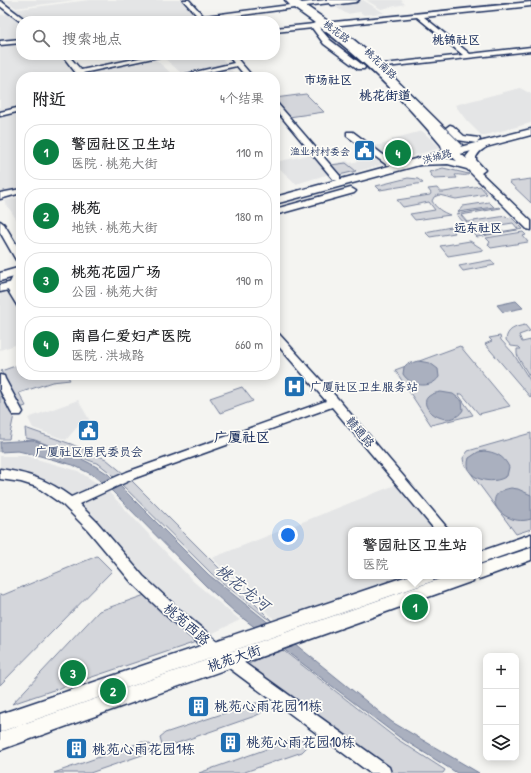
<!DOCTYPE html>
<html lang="zh">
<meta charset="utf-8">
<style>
:root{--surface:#fff;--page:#f6f6f6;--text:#202124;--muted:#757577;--line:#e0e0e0;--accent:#0b8043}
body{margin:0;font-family:"Patrick Hand","LXGW WenKai TC",sans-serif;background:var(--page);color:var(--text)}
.controls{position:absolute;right:12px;bottom:12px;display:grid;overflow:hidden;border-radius:8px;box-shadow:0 2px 10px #0003}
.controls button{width:36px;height:36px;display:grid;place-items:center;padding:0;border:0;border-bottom:1px solid var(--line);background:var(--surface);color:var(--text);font:20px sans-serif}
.you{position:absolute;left:288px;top:535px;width:14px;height:14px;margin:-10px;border:3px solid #fff;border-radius:50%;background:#1a73e8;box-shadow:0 0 0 6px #1a73e833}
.badge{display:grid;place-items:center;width:26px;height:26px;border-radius:50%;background:var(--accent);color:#fff;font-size:13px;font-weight:700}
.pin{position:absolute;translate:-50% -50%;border:2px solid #fff;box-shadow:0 1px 4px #0006}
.popup{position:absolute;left:348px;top:527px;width:134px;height:52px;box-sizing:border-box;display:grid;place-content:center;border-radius:8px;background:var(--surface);filter:drop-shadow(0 1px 3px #0005);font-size:13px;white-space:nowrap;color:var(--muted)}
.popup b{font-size:15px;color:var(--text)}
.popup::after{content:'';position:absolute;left:50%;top:100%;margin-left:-8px;border:8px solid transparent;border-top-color:var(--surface)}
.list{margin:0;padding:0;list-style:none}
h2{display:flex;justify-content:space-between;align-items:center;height:52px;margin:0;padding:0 16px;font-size:17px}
h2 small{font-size:13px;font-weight:400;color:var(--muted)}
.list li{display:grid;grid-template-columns:26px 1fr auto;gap:12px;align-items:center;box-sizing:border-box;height:56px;margin:0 8px 8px;padding:0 8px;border:1px solid var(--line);border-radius:16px}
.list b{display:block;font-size:15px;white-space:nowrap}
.list p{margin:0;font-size:13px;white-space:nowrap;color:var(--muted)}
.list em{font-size:13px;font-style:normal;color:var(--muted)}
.icon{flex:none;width:22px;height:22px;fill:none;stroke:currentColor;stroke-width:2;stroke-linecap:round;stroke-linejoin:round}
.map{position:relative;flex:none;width:531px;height:773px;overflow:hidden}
.search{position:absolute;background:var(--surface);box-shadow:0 2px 10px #0003;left:16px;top:16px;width:264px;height:44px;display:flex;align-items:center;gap:10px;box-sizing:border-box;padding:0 14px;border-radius:16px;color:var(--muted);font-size:15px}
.panel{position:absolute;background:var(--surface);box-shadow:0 2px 10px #0003;left:16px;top:72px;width:264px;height:308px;border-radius:16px}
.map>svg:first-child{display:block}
.built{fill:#e4e5e6}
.green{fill:#d4d6db;stroke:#78829c;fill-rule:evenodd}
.water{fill:#aab0bf;stroke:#717c98}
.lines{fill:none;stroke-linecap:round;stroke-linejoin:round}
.minor-casing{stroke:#1b2f5e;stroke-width:3}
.major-casing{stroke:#1b2f5e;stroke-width:3}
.highway-casing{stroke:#1b2f5e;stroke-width:3}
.minor{fill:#fdfcf7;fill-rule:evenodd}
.major{fill:#fdfcf7;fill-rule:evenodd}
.highway{fill:#fdfcf7;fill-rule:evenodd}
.labels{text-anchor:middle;stroke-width:3.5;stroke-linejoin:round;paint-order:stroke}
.far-street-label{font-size:10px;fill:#1b2f5e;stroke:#fdfcf7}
.far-poi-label{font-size:10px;fill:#1b2f5e;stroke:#fdfcf7;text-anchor:end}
.far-quarter-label{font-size:12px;font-weight:bold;fill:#1b2f5e;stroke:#fdfcf7}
.poi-label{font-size:12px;fill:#1b2f5e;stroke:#fdfcf7;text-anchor:start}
.street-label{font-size:12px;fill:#1b2f5e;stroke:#fdfcf7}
.far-district-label{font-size:13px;font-weight:bold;fill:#1b2f5e;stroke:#fdfcf7}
.quarter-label{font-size:14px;font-weight:bold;fill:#1b2f5e;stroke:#fdfcf7}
.near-street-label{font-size:14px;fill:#1b2f5e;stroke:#fdfcf7}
.near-poi-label{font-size:14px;fill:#1b2f5e;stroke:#fdfcf7;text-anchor:start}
.near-water-label{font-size:16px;font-style:italic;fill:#46567b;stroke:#fdfcf7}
</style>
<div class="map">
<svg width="531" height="773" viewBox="0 0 531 773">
<rect width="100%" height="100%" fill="#f4f4f1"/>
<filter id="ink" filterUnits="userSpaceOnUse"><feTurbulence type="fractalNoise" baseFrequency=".025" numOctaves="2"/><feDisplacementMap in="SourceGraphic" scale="8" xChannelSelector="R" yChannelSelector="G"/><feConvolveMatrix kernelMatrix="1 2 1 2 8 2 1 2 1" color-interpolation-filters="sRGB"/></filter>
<g filter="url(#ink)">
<g class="built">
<polygon points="5,0 75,0 16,8"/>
<polygon points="89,0 183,0 199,18 173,21 27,21 11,10"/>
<polygon points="363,0 384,13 364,15 360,12 347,14 332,5"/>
<polygon points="366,0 404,0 401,1 405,4 381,9"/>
<polygon points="8,14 21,24 21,38 0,40 0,15"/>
<polygon points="21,42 21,55 60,55 77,77 21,77 21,189 0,194 0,44"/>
<polygon points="168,55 219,55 227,64 181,73 162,56"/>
<polygon points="154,58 173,75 162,77 95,77 91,71"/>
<polygon points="229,67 237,77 184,77"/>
<polygon points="520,88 531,94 531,123 482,136 466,120 455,105"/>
<polygon points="422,131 440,147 437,149 338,177 328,165 347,161 350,163 376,157 366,148 392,142 392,139"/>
<polygon points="314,154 329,174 296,184 275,164 275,162"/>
<polygon points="21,197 21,226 4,201"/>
<polygon points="21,286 21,343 0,350 0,292"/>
<polygon points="78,400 90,421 78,426 66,440 33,428 28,418"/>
<polygon points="0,456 26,456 78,471 106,489 194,582 240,620 209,635 156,589 78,505 37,477 0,470"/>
<polygon points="400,483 440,530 351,530 351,576 409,576 276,621 212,558"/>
</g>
<g class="green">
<polygon points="321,26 325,26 385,82 329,42"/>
<polygon points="306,94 324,112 289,117 275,101 275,98"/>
<polygon points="346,163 356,171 339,175 331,165"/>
<path d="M 443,168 L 469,174 C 466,177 459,174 455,175 L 457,178 L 434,179 L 429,172 Z"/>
<polygon points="408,178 418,179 423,183 380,190 376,186"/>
<polygon points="531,179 531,203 509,182"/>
<path d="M 480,186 L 487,194 L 456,199 L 439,195 L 434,197 L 432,201 C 436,208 442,212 450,215 L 415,220 L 410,214 L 435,210 L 429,202 L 403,207 L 397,200 L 430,195 L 431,193 L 428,189 L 437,188 L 440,192 L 444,192 Z"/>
<polygon points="489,202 494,207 458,212 463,206"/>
<path d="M 500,207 L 501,208 L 461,215 L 467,222 L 506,216 L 508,218 L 511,217 L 523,229 L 477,237 L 456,214 ZM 513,223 L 518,229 L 481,235 L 474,229 Z"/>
<polygon points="451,227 455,233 430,237 425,232"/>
<polygon points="523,232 526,235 523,236 528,242 491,248 488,245 490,242 486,238"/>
<polygon points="470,241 484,250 448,256 440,246"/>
<polygon points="491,260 495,265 463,271 459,266"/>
<path d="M 525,325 L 530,331 L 519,335 L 522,342 L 531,340 L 530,377 L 519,359 L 517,354 L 517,349 L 521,349 L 519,347 L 511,346 L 506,340 C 507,329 515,327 525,325 Z"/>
<polygon points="500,336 501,340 513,353 531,382 531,398 485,344 492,341 489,338"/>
<polygon points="460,346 510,406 479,414 462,394 458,394 473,415 431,425 395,370"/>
<polygon points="21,364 21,375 67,375 70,380 52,382 19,393 26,406 20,408 1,371"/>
<polygon points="242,387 253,401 220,413 210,398"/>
<polygon points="0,388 14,415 9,439 0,439"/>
<polygon points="25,428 71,444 106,459 130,479 272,621 265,617 212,574 109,472 99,464 35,440 26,438"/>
<polygon points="531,433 531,529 516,534 464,464 463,458 468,451"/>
<polygon points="97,556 112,571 0,685 0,594 3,595"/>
<polygon points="145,595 196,642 12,704 99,611"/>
<polygon points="280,648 397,739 445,770 443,773 391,773 245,666"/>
<polygon points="255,703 258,703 262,709 261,713 255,716 169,746 162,744 160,737 165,733"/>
<polygon points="295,739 304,740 306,742 307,747 302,752 242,773 199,773"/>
<polygon points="142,742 148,743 151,745 151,749 145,754 90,773 54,773"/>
</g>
<g class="water">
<polygon points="516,301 523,308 503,312 497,305"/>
<path d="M 418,361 L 430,363 L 438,369 L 439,377 C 430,390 410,386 403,374 L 404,367 L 407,364 Z"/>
<path d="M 441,392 L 453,394 L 462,401 L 463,410 C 447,436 402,397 441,392 Z"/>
<path d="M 33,440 C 59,450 85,458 108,474 L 209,575 L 392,722 L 479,773 L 457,773 L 399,737 L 236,613 L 206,586 L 112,491 L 93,475 L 73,465 L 40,456 L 18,451 L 0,452 L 0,442 Z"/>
<path d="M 484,451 C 495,452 504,456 509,467 L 507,476 C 493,486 462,480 469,458 L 478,452 Z"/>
<path d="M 511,488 L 518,489 L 531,495 L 531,519 C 504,528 476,494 511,488 Z"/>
</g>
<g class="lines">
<defs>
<g id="minor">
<polygon points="183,0 189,0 208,21 202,21"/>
<polygon points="0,1 2,2 27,21 21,22 0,6"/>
<polygon points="531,2 531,6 424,17 470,54 531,47 531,51 377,68 375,67 375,65 463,55 417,17 275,32 275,28"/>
<polygon points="62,55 68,55 81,70 154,55 167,55 83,73 86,77 79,77"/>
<polygon points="228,55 234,55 253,77 246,77 237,66 186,77 174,77 234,63"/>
<polygon points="275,102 277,103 340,176 340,180 334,180 275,109"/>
<polygon points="21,107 21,111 0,116 0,112"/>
<polygon points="347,132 353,132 394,163 393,165 387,165 347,136"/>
<polygon points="21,189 21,193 0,199 0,193"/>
<polygon points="0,221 4,224 21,252 21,263 16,260 0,232"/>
<polygon points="20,269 21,280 17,289 21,296 21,308 18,307 7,289 15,272"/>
<path d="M 275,333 L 279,334 L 338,399 L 449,530 L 435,530 L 332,407 L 135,478 L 79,504 L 97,522 L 143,576 L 182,612 L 239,659 L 389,767 L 391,773 L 370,773 L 229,668 L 172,621 L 133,584 L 88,530 L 63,505 L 37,487 L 21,482 L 0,479 L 0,469 C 28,473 48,480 71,497 L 127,472 L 326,401 L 275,342 Z"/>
<polygon points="0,375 4,376 5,379 23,412 21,415 13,415 11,412 0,390"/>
</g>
<g id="major">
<path d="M 285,0 L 297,0 L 302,3 L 325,0 L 359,0 L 356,2 L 332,5 L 329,3 L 306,6 L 348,35 L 366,50 L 460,143 L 462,145 L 457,151 L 467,159 L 466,157 C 472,149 479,139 490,141 L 491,143 C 486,149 481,148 476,157 L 476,160 L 485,170 L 481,173 L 531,221 L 531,230 L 527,229 L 467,169 L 448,164 L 415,165 L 413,163 L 415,161 C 428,158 444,157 457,161 L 442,148 L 441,145 C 404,101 364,59 317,25 L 330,40 L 365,67 L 364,69 L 358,69 L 324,44 L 310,25 L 315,23 L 294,8 L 198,21 L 179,21 L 182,19 L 290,5 Z"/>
<polygon points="21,39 21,43 0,45 0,41"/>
<polygon points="450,125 453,126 464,136 479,138 480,140 476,143 458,140 446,128"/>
<polygon points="351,188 356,191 354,193 275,215 275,209"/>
<polygon points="21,280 21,287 0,292 0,285"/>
<polygon points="531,534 531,546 479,564 479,552"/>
<polygon points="531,548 531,560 479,579 475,577 473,581 0,750 0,732 448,576 479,576 479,565"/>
<polygon points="407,576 435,576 433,581 0,732 0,714"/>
</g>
<g id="highway">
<polygon points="531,129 531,135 275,204 275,197 448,150"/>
<polygon points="21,267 21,275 0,281 0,273"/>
</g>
</defs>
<use href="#minor" class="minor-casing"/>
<use href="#major" class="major-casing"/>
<use href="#highway" class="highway-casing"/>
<use href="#minor" class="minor"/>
<use href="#major" class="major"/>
<use href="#highway" class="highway"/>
</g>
</g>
<defs>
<symbol id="civic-square" viewBox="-11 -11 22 22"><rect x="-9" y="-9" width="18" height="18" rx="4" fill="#1f6fb2" stroke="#fdfcf7"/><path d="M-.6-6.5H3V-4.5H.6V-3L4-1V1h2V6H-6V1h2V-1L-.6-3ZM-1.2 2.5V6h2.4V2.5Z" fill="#fff"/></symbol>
<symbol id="hospital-square" viewBox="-11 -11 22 22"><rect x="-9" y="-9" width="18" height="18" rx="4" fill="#1f6fb2" stroke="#fdfcf7"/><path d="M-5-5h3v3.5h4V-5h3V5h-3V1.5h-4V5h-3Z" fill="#fff"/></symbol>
<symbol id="building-square" viewBox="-11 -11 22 22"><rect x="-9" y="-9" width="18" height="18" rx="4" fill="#1f6fb2" stroke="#fdfcf7"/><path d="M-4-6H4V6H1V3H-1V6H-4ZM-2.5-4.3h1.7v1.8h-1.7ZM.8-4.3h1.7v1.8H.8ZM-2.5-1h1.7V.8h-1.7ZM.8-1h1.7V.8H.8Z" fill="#fff"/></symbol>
</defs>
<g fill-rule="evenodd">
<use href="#civic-square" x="352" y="138" width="25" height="25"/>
<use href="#hospital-square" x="282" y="374" width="25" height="25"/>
<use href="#civic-square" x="76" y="418" width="25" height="25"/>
<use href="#building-square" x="186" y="694" width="25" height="25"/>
<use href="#building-square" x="218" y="730" width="25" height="25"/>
<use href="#building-square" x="64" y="736" width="25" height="25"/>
</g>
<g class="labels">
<g class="far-street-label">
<text transform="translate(337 31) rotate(37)" y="4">桃花路</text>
<text transform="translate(381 63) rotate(44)" y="4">桃花南路</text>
<text transform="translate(437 156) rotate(-15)" y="4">洪城路</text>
</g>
<g class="far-poi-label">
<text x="350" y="155">渔业村村委会</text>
</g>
<g class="far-quarter-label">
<text x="456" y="44">桃锦社区</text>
<text x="328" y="84">市场社区</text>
<text x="478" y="232">远东社区</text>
</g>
<g class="poi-label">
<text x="310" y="391">广厦社区卫生服务站</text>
<text x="89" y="456" text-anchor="middle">广厦社区居民委员会</text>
</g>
<g class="street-label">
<text transform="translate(360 432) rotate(49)" y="4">赣通路</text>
</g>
<g class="far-district-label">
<text x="385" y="100">桃花街道</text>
</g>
<g class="quarter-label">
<text x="242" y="442">广厦社区</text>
</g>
<g class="near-street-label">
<text transform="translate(187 624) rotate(41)" y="5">桃苑西路</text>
<text transform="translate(234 658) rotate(-19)" y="5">桃苑大街</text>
</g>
<g class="near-poi-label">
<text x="214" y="711">桃苑心雨花园11栋</text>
<text x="246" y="747">桃苑心雨花园10栋</text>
<text x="92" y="754">桃苑心雨花园1栋</text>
</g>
<g class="near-water-label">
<text transform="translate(243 587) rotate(39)" y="6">桃花龙河</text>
</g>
</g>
</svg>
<div class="controls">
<button>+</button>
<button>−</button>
<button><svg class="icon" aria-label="layers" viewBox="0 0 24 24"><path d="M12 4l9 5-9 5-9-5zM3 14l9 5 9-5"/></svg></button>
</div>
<div class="you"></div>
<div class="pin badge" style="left:415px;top:607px">1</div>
<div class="popup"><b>警园社区卫生站</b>医院</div>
<div class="pin badge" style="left:113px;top:691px">2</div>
<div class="pin badge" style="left:73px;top:673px">3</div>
<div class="pin badge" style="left:398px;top:153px">4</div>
<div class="search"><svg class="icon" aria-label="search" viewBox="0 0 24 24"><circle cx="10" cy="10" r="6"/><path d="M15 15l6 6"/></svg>搜索地点</div>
<section class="panel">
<h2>附近<small>4个结果</small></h2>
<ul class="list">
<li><span class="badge">1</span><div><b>警园社区卫生站</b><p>医院 · 桃苑大街</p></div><em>110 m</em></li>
<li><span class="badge">2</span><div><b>桃苑</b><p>地铁 · 桃苑大街</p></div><em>180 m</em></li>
<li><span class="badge">3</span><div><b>桃苑花园广场</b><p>公园 · 桃苑大街</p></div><em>190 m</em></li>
<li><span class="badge">4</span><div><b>南昌仁爱妇产医院</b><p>医院 · 洪城路</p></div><em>660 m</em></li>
</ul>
</section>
</div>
